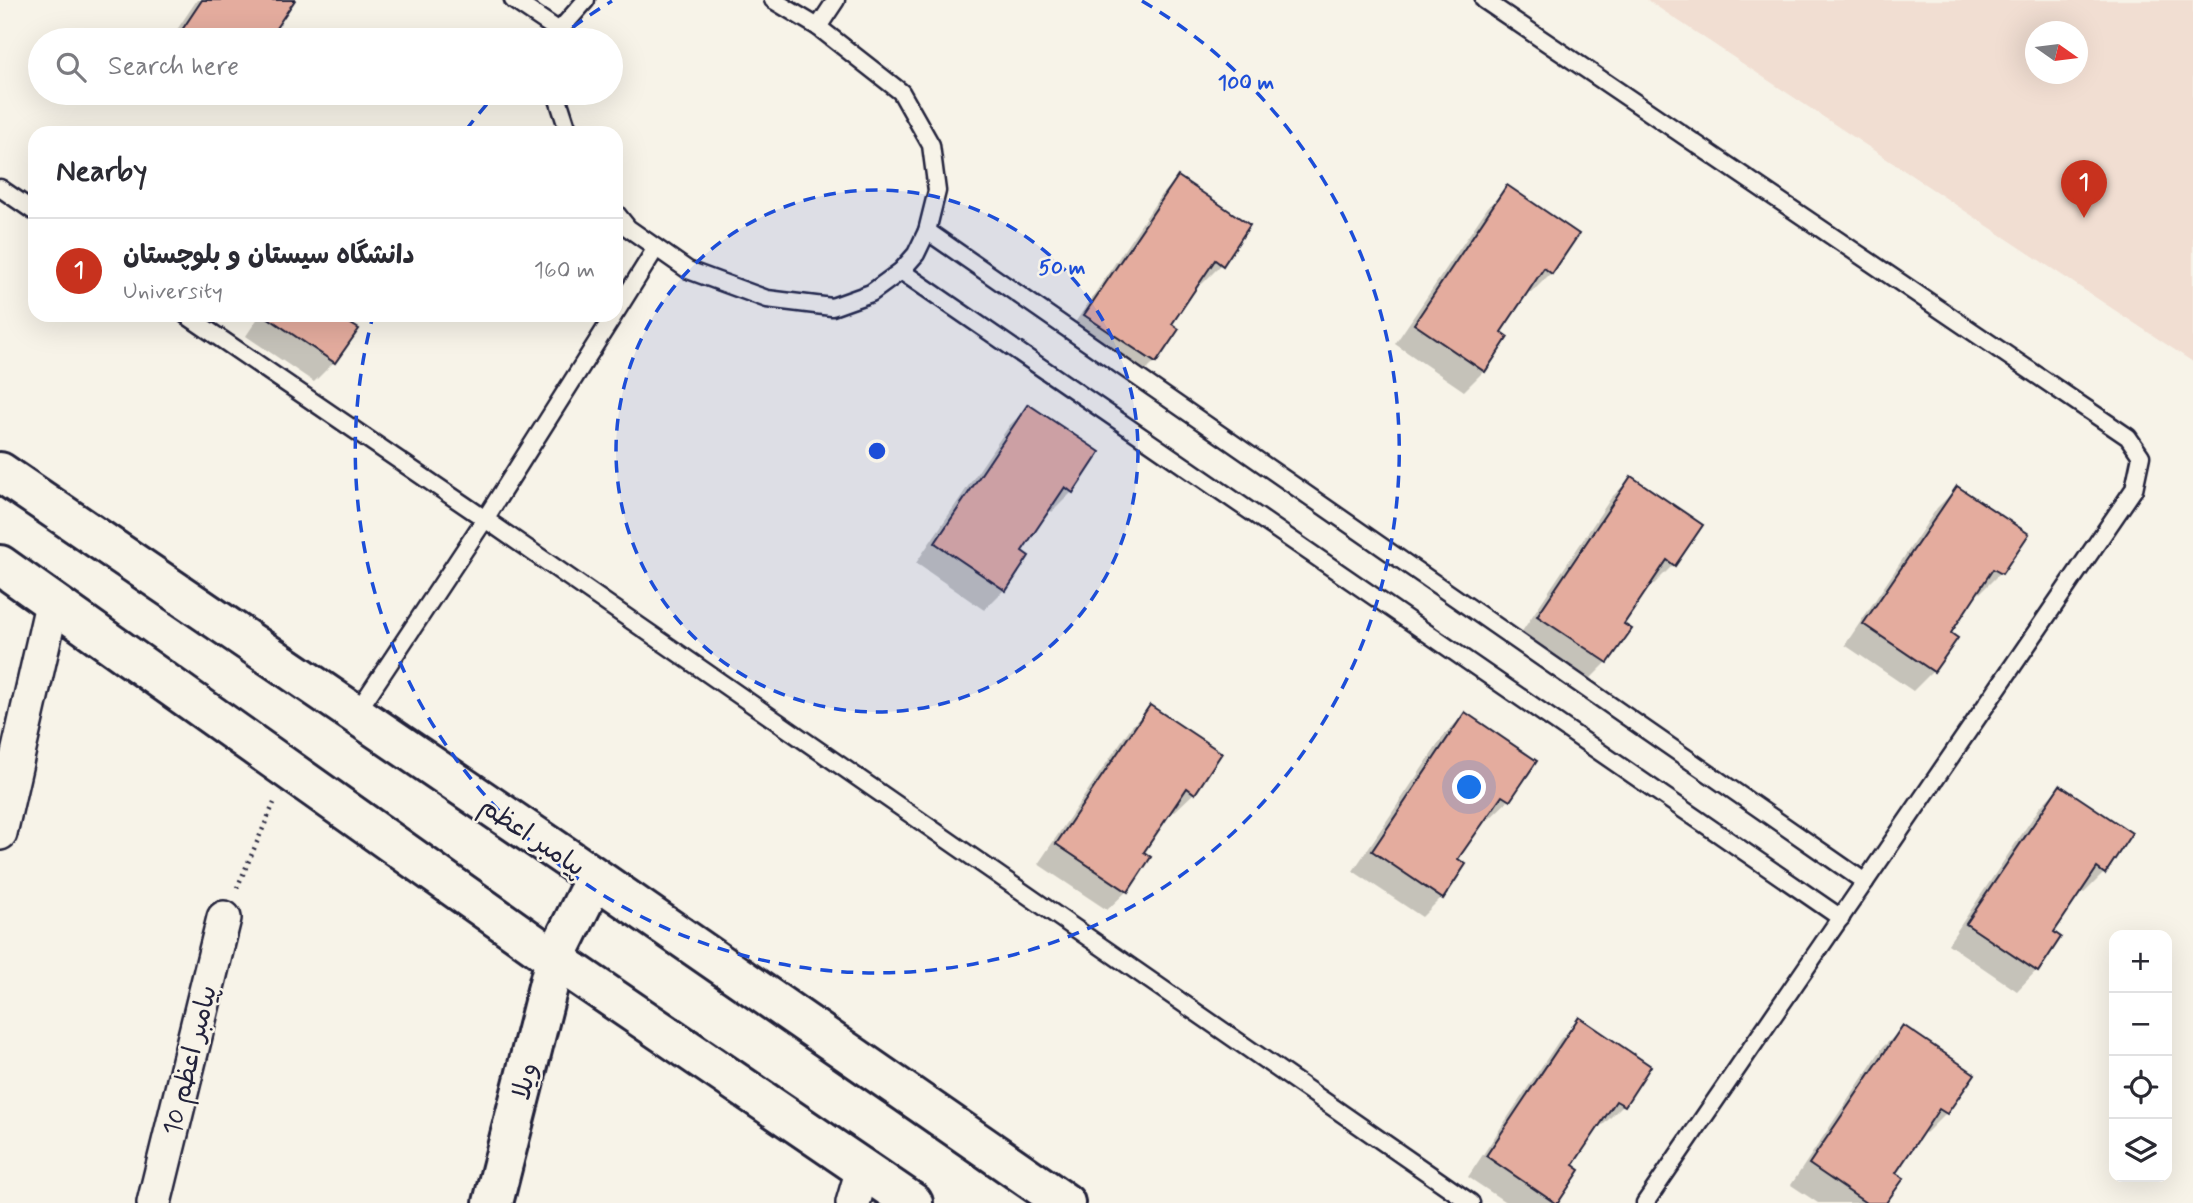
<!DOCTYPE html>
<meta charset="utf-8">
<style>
:root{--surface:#fff;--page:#f7f7f7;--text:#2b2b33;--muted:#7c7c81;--line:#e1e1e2;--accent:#c8321e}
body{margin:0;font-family:Mynerve,"Playpen Sans Arabic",sans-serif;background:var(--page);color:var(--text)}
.controls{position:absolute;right:21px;bottom:21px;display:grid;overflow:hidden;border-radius:14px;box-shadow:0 7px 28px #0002}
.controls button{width:63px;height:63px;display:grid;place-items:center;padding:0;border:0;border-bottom:2px solid var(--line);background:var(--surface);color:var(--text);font:35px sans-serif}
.compass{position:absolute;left:2025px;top:21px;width:63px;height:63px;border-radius:50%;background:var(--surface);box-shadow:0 7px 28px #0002;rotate:104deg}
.you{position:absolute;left:1470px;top:788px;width:24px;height:24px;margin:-18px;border:5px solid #fff;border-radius:50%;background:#1a73e8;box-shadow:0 0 0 10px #1a73e833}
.badge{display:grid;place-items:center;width:46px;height:46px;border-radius:50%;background:var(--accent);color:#fff;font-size:23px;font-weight:700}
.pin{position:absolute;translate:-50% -58px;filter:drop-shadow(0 2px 4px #0008)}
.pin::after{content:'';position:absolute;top:37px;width:24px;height:21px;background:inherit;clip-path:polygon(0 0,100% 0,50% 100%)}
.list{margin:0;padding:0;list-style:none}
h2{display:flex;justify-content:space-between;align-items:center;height:91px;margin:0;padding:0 28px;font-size:30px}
h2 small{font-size:23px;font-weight:400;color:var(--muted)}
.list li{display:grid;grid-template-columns:46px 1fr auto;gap:21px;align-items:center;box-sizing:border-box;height:105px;padding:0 28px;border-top:2px solid var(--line)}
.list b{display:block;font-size:26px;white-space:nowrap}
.list p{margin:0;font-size:23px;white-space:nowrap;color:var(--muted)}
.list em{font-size:23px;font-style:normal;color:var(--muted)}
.icon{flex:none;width:38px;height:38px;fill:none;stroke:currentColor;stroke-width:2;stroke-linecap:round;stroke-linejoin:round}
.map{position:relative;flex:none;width:2193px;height:1203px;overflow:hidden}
.search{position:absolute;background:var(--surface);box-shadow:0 7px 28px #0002;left:28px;top:28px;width:595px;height:77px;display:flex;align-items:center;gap:18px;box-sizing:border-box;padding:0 24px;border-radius:38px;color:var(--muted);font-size:26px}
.panel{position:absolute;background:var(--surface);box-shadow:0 7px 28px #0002;left:28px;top:126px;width:595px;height:196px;border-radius:21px}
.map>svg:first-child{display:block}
.built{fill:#f1ded2;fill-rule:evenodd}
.shadow{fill:#0003}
.building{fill:#e4ac9e;stroke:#22223b;stroke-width:2}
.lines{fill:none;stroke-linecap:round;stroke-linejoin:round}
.lane-casing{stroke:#22223b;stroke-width:21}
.street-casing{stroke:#22223b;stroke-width:38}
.secondary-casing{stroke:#22223b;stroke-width:44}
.path{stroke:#22223b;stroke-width:4.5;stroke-dasharray:2 5;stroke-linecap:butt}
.lane{stroke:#f7f3e8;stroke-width:16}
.street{stroke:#f7f3e8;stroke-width:33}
.secondary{stroke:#f7f3e8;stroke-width:38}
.ring{fill:none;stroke:#1d4ed8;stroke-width:3.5;stroke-dasharray:12 9}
.labels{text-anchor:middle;stroke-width:5;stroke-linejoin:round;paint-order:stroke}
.street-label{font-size:26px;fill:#22223b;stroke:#f7f3e8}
.centre{fill:#1d4ed8;stroke:#f7f3e8;stroke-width:3.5}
.ring-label{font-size:21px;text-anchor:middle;font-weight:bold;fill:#1d4ed8;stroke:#f7f3e8;stroke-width:5;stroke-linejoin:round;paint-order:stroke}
</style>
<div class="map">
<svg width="2193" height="1203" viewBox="0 0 2193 1203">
<rect width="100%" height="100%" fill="#f7f3e8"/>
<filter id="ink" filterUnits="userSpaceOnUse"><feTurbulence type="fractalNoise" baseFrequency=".0143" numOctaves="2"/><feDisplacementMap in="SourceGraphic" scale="14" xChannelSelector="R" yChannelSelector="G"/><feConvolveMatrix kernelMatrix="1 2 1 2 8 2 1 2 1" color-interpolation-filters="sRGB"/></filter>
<g filter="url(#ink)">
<path class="built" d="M 1647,0 L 2193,0 L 2193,362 ZM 2036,32 L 2078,32 L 2078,74 L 2036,74 Z"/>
<g class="shadow">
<polygon points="197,0 293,0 266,40 170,40"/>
<polygon points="219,93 237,93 230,100"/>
<polygon points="1178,178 1222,264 1202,284 1198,281 1169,324 1176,329 1155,362 1135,382 1066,336 1159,198"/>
<polygon points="1508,187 1551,273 1531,293 1528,290 1499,333 1484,371 1464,391 1395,344 1488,207"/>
<polygon points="260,315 355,315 349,325 356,329 334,362 314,382 246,336"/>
<polygon points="1029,406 1072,492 1052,512 1048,509 1020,552 1027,557 1004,590 984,610 916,563 1009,426"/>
<polygon points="1631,478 1674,564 1654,584 1651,582 1622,624 1629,629 1607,662 1587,682 1519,636 1611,498"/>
<polygon points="1957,488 2026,535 2000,573 1980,593 1977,590 1948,634 1933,671 1913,691 1845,645 1937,508"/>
<polygon points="1150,707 1194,793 1174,812 1170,810 1141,853 1127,891 1107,910 1038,864 1131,727"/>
<polygon points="1465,714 1509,800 1489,819 1485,817 1456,860 1441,898 1422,917 1353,871 1445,734"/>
<polygon points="2060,787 2104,873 2084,893 2080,890 2051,933 2036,971 2017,991 1948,944 2040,807"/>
<polygon points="1580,1020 1649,1066 1623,1105 1603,1125 1600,1122 1571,1165 1556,1203 1507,1203 1468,1177 1560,1039"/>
<polygon points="1903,1028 1946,1113 1926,1133 1923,1131 1894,1173 1884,1203 1818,1203 1791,1185 1883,1047"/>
</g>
<g class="building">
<polygon points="202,0 295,0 268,40 190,40 180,33"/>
<polygon points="1178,176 1250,225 1223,266 1215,260 1172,324 1179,329 1156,363 1084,315"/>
<polygon points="1507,185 1579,234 1552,274 1544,268 1501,332 1508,337 1485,372 1414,324"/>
<polygon points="264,315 358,315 351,324 359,329 335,363"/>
<polygon points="1028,404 1100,452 1073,493 1065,487 1022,551 1029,556 1006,591 935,543"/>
<polygon points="1631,476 1703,525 1675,566 1667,560 1624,624 1632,629 1608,663 1537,616"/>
<polygon points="1957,486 2029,534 2002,574 1993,569 1951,633 1958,638 1934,672 1863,624"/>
<polygon points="1150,705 1222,753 1195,794 1187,788 1144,852 1151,857 1128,892 1056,844"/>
<polygon points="1465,712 1537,761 1510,801 1502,796 1458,859 1466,864 1443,899 1372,851"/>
<polygon points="2060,785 2132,833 2105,874 2097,868 2054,932 2061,937 2038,972 1966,924"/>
<polygon points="1579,1017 1651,1066 1625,1106 1616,1101 1573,1165 1580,1170 1558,1203 1555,1203 1486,1156"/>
<polygon points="1903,1025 1975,1074 1947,1114 1939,1109 1896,1173 1904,1178 1886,1203 1866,1203 1809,1164"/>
</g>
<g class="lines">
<defs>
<g id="lane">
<polyline points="513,0 559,31"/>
<polyline points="1484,0 2128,437 2141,456 2134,489 1645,1203"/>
<polyline points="818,27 836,0"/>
<polyline points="558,40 559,31 586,0"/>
<polyline points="556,93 569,133"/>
<polyline points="0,188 35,212"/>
<polyline points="616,213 628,228 688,270 767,299 832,307 871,293 901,271 916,254 927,231 937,191 931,145 901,92 818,27 773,0"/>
<polyline points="927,231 1865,882"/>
<polyline points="901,271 1841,918"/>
<polyline points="616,312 656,248"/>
<polyline points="186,315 485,519 1471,1203"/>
<polyline points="355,715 485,519 614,315"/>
</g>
<g id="street">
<polyline points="0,833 53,600"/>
<polyline points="154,1203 224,918"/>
<polyline points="853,1203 863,1169"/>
</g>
<g id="secondary">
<polyline points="0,472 570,860 1065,1203"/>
<polyline points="0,565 555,959 913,1203"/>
<polyline points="493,1203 555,959 595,878"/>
</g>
</defs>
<use href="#lane" class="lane-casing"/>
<use href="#street" class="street-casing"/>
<use href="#secondary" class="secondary-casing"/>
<polyline class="path" points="237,888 274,803"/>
<use href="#lane" class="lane"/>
<use href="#street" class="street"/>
<use href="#secondary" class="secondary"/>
</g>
</g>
<circle cx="877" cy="451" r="261" fill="#1d4ed8" fill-opacity=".12"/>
<g class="ring">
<circle cx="877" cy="451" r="261"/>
<path d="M466 130A522 522 0 0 1 495 95M556 40A522 522 0 0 1 612 1M1142 1A522 522 0 1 1 373 316"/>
</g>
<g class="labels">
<g class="street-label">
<text transform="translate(533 836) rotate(34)" y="9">پیامبر اعظم</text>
<text transform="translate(189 1060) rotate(-76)" y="9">پیامبر اعظم 10</text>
<text transform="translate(524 1081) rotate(-76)" y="9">ویلا</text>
</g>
</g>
<circle cx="877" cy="451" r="10" class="centre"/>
<g class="ring-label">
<text x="1246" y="89">100 m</text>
<text x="1062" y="274">50 m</text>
</g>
</svg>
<div class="controls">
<button>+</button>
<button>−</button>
<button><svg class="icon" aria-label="locate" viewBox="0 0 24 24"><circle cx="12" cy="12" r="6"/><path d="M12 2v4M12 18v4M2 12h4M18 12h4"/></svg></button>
<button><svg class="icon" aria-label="layers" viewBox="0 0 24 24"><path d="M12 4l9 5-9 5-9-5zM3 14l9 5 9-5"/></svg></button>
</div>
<svg class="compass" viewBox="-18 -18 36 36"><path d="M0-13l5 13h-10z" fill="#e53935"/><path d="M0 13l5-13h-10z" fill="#7c7c81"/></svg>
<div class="you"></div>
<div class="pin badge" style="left:2084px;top:218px">1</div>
<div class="search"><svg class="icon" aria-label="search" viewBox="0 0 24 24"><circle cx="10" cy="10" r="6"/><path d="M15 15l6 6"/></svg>Search here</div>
<section class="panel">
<h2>Nearby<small></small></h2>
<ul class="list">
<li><span class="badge">1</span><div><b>دانشگاه سیستان و بلوچستان</b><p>University</p></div><em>160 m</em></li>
</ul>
</section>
</div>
